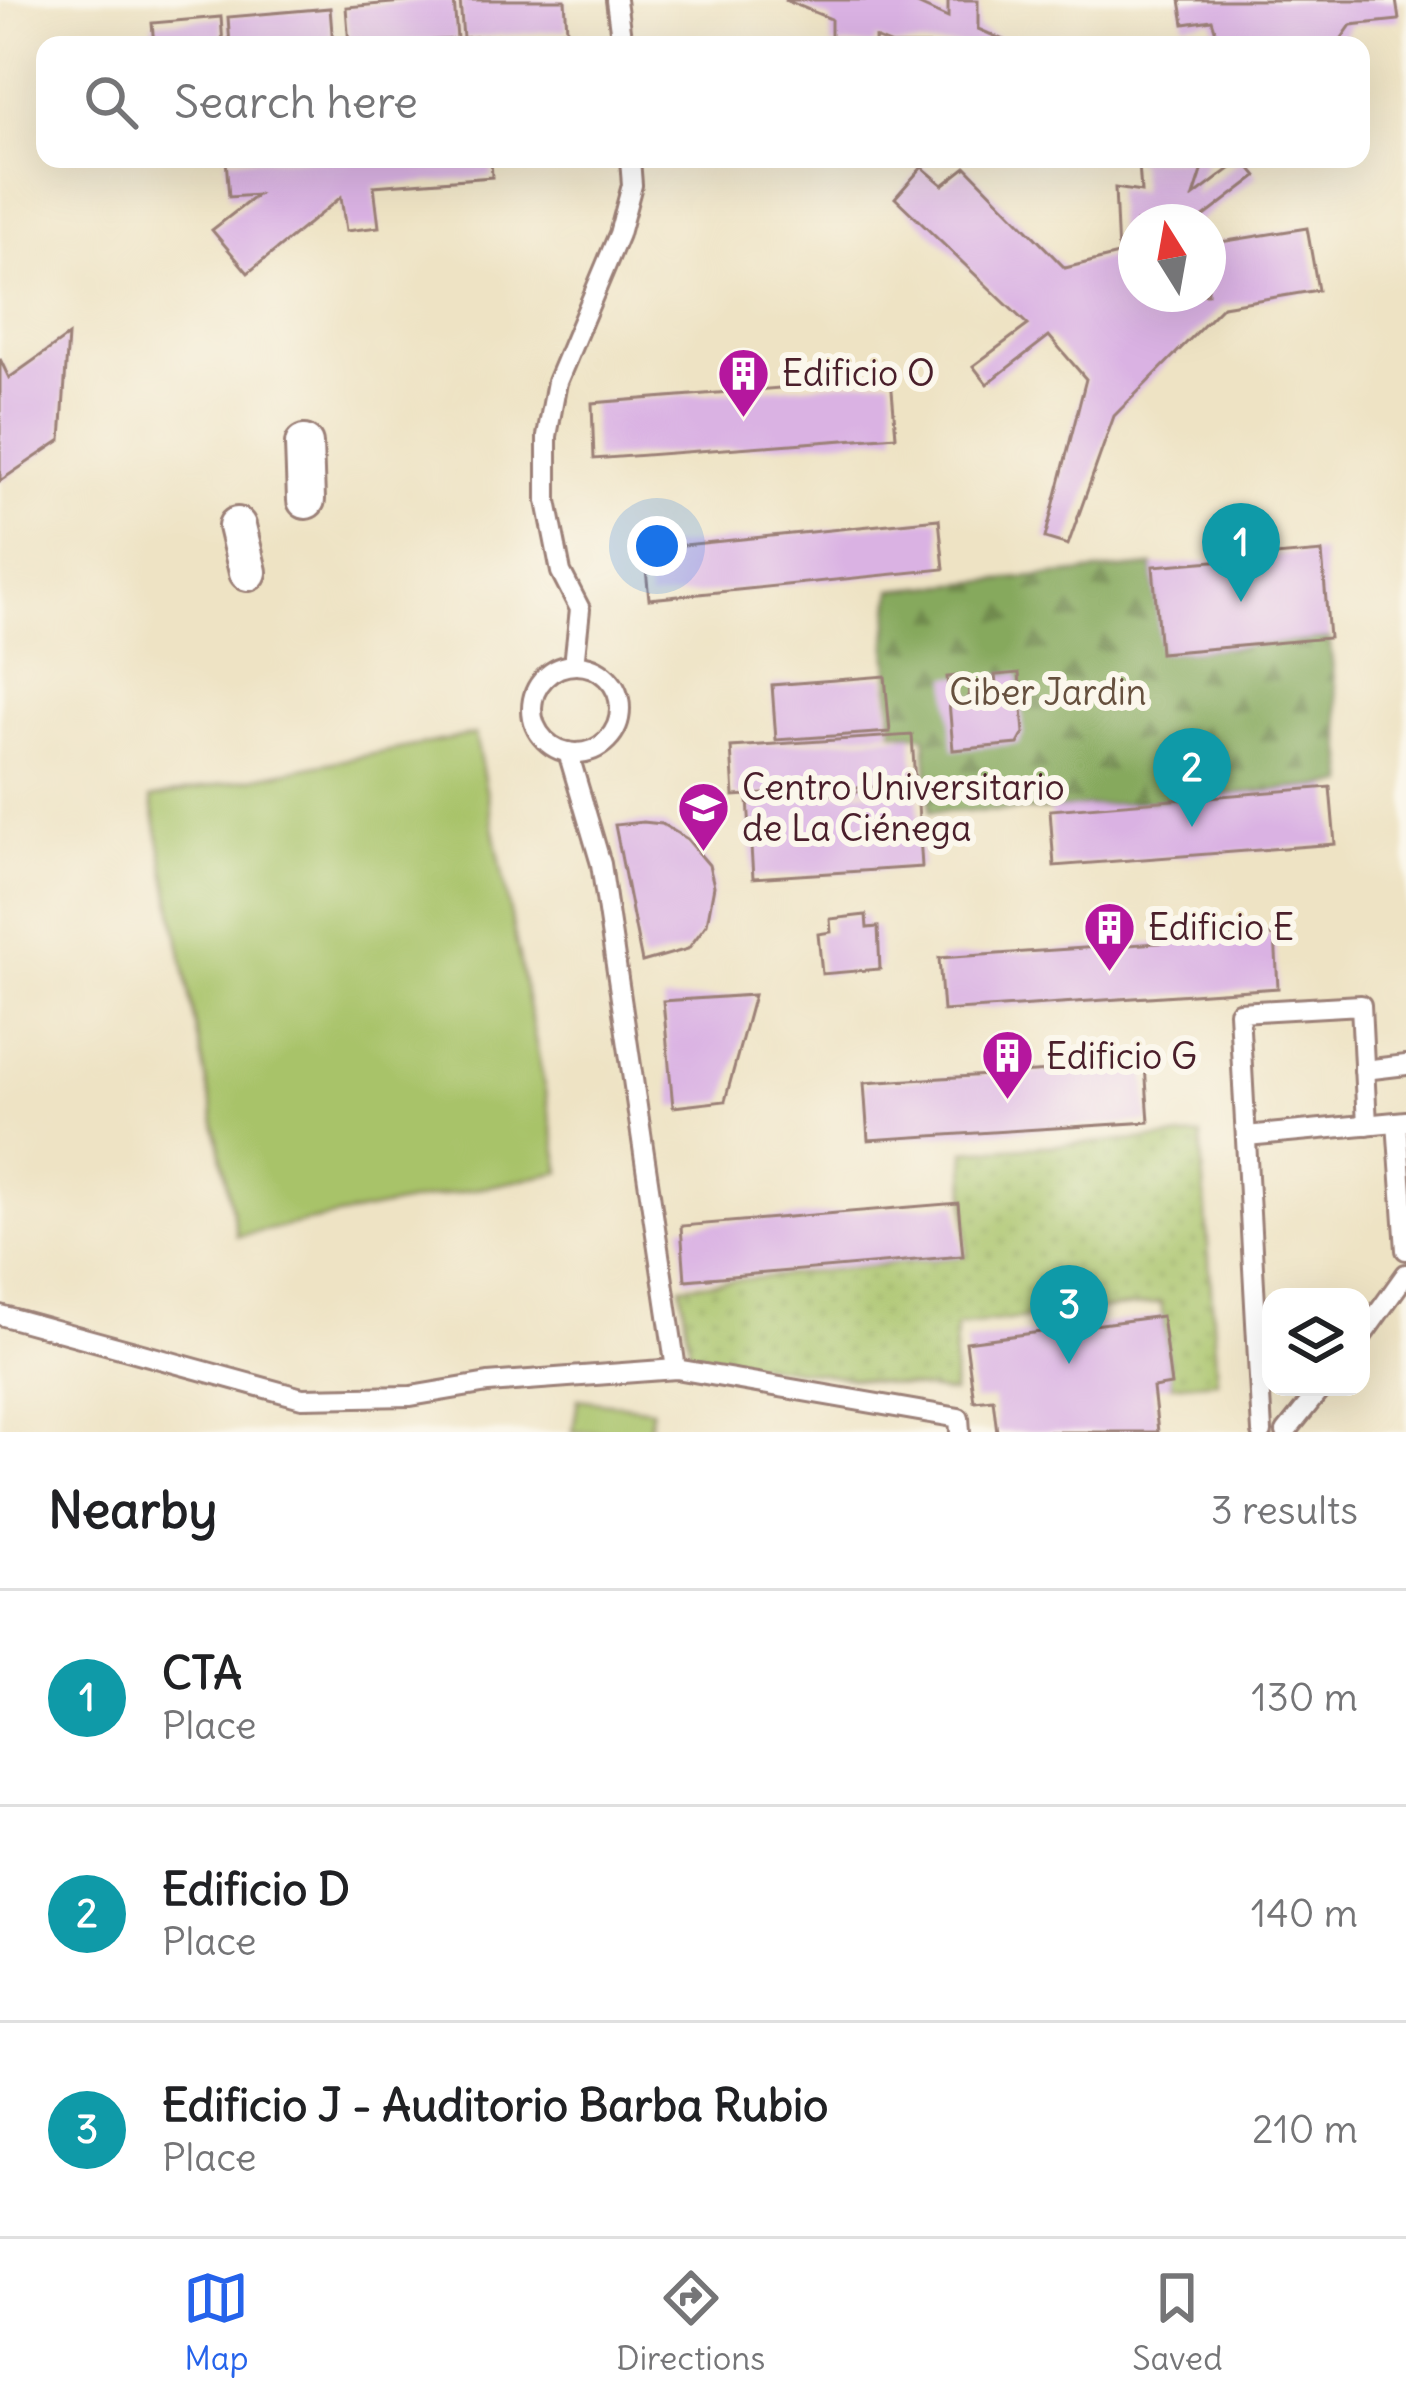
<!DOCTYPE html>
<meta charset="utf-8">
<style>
:root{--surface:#fff;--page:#f6f6f6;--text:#202124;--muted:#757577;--line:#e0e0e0;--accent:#2563eb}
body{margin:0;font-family:Delius,sans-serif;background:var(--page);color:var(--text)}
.controls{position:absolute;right:36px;bottom:36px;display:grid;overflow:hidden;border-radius:24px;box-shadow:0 12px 48px #0002}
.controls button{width:108px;height:108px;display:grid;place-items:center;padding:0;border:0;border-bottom:3px solid var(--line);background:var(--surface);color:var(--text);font:60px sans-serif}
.compass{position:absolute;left:1118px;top:204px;width:108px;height:108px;border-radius:50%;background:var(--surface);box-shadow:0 12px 48px #0002;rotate:349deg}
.you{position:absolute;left:657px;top:546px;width:42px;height:42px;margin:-30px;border:9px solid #fff;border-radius:50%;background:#1a73e8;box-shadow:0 0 0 18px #1a73e833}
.badge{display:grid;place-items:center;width:78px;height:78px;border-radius:50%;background:var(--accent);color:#fff;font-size:39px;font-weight:700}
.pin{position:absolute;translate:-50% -99px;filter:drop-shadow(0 3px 6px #0008)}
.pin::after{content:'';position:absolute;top:63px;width:42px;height:36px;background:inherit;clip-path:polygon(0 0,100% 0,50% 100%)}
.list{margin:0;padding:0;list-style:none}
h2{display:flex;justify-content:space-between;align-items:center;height:156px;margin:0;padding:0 48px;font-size:51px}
h2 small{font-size:39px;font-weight:400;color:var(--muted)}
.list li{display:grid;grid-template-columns:78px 1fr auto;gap:36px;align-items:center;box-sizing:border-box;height:216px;padding:0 48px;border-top:3px solid var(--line)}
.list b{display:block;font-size:45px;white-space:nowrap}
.list p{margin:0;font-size:39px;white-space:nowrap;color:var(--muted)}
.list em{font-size:39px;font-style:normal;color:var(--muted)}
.icon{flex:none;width:66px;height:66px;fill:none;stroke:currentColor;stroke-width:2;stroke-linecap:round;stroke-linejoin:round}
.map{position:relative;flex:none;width:1406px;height:1432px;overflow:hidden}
.search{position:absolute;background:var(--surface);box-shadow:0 12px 48px #0002;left:36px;right:36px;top:36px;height:132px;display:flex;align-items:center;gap:30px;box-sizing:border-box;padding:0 42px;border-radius:24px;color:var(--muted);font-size:45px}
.sheet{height:804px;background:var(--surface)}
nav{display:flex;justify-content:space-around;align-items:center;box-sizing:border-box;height:168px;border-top:3px solid var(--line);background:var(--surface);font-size:33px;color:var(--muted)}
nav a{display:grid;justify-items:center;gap:6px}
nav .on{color:var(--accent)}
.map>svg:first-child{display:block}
.grass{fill:url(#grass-dots);stroke:#79714a;stroke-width:3}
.forest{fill:url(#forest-firs);stroke:#686444;stroke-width:3}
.pitch{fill:#a8c369;stroke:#79714a;stroke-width:3}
.building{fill:#dab2e3}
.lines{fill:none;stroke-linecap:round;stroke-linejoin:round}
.lane-casing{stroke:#9c8178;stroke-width:24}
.street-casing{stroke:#9c8178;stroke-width:42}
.lane{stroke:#fff;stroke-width:18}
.street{stroke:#fff;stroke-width:36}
.labels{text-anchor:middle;stroke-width:12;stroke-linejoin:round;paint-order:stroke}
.poi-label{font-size:36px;fill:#4a1f2b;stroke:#fbf7ec;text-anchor:start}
.park-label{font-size:36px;fill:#66503e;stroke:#fbf7ec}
</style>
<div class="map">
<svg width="1406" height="1432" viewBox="0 0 1406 1432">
<defs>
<pattern id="grass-dots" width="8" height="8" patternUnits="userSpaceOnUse" patternTransform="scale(3)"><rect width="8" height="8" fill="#a8c369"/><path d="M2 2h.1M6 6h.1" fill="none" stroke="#92a75b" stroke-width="1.8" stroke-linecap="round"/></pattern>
<pattern id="forest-firs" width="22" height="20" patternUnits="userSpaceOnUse" patternTransform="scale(3)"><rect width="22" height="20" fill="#86a95d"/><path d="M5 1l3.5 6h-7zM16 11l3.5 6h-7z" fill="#70894d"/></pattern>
</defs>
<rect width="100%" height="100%" fill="#fbf7ec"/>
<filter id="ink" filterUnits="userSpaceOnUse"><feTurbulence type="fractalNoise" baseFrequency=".00833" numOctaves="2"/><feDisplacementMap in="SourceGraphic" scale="24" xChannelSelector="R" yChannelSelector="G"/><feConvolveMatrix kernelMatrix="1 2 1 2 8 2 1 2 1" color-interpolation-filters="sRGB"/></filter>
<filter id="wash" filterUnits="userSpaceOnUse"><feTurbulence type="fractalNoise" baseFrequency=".004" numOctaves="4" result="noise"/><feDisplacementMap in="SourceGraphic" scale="48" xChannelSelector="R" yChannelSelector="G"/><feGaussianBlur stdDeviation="2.7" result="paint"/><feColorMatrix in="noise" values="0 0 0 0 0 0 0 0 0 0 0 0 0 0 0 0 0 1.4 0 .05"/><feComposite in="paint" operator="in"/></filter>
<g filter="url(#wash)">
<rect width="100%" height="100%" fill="#eee3c4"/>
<polygon class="grass" points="1201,1136 1217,1381 1171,1385 1161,1303 956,1326 953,1393 690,1354 681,1286 967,1256 965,1151"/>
<polygon class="forest" points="1153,566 1161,653 1329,638 1347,784 1050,810 930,812 925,736 893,731 887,642 892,590"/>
<g class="pitch">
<polygon points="475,734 561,1172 237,1236 151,798"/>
<polygon points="578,1399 652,1409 649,1432 573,1432"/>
</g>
<g id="blocks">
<g class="building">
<polygon points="427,0 454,0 457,39 349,45 346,7"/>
<polygon points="460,0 565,0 567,30 463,38"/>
<polygon points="785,0 908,0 948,18 948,0 978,0 978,29 1015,45 892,45 875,38 875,45 831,45 831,19"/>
<polygon points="1180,0 1396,0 1399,20 1351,25 1337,45 1220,45 1212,20 1184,24"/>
<polygon points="330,8 333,45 230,45 228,17"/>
<polygon points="221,17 223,45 154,45 152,23"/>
<polygon points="226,159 491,159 492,177 374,186 379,227 346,231 341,197 248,273 212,230 257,195 229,197"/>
<polygon points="1134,159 1206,159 1194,196 1243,159 1257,176 1197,222 1136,222 1136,294 1208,294 1208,244 1307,228 1318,290 1223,306 1114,416 1068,545 1045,538 1086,379 1049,336 987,384 973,366 1028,325 895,198 922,167 943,185 966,167 1065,268 1118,255 1115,188 1141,192 1139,164"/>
<polygon points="68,336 61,440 0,481 0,359 9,378"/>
<polygon points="891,379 896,436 594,459 592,403"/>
<polygon points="939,519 944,569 649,599 644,549"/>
<polygon points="1322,552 1329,638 1160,653 1153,566"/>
<polygon points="1019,673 1024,733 1018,744 953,750 947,677 967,675 969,697 997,695 995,675"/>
<polygon points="885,676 890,732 776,740 772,685"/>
<polygon points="912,735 915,784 734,796 731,747"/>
<polygon points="1330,787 1335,844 1054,866 1050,810"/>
<polygon points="917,788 922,867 753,878 748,799"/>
<polygon points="643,822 662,824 687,839 709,865 714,886 707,924 688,949 642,962 615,825"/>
<polygon points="866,915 867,928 878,927 880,969 822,974 818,934 831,932 830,919"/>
<polygon points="1275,935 1278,988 943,1011 939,958"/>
<polygon points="754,995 725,1101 673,1107 663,1001"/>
<polygon points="1145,1065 1149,1122 868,1140 864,1083"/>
<polygon points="958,1203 963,1256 685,1280 681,1226"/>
<polygon points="1162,1316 1171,1385 1153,1388 1158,1432 997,1432 993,1399 974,1401 966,1342"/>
</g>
</g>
</g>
<g filter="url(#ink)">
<use href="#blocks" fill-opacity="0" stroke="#9c8178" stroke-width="3"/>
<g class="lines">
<defs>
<g id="lane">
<polyline points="616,0 622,45"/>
<polyline points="574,665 580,609 561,572 547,501 547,436 557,382 619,234 632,185 630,159"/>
<circle cx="576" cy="709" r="44"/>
<polyline points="568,752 601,864 676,1369"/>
<polyline points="1364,1070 1406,1065"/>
<polyline points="1397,1122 1406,1250"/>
<polyline points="1246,1136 1406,1121"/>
<polyline points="0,1315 302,1398 411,1396 488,1383 676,1369 959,1418 960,1432"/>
<polyline points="1361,1337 1406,1274"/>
<polyline points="1262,1432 1239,1012 1361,1005 1367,1125"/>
<polyline points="1286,1432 1322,1387"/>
</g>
<g id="street">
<polyline points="304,444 306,500"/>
<polyline points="237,526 248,572"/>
</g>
</defs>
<use href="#lane" class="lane-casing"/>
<use href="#street" class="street-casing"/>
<use href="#lane" class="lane"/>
<use href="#street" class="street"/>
</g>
</g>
<defs>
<symbol id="building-pin" viewBox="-11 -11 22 30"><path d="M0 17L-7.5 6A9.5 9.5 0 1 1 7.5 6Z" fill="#b5179e" stroke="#fbf7ec"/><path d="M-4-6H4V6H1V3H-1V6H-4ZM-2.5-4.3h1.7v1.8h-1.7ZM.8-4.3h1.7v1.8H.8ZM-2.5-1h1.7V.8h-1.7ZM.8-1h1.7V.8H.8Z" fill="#fff"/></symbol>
<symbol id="university-pin" viewBox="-11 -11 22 30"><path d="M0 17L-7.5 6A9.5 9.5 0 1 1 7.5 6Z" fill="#b5179e" stroke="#fbf7ec"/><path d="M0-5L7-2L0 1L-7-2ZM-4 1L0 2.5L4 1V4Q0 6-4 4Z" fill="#fff"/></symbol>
</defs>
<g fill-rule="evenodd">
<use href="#building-pin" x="714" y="344" width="59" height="81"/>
<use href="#university-pin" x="674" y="778" width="59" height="81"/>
<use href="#building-pin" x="1080" y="898" width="59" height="81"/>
<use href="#building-pin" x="978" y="1026" width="59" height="81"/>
</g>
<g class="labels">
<g class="poi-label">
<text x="782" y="386">Edificio O</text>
<text x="742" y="800">Centro Universitario<tspan x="742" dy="41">de La Ciénega</tspan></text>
<text x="1148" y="940">Edificio E</text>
<text x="1046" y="1069">Edificio G</text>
</g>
<g class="park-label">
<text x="1048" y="705">Ciber Jardin</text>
</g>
</g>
</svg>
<div class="controls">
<button><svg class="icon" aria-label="layers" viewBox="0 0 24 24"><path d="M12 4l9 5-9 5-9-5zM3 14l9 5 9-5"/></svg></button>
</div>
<svg class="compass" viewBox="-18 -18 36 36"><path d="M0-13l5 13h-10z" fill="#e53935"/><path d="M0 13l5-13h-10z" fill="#757577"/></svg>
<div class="you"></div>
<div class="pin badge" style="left:1241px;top:602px;background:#0f9aa8">1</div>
<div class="pin badge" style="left:1192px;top:827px;background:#0f9aa8">2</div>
<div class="pin badge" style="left:1069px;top:1364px;background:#0f9aa8">3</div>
<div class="search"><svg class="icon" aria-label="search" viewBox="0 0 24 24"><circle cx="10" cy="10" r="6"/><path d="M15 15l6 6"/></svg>Search here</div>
</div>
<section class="sheet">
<h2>Nearby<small>3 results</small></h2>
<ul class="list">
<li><span class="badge" style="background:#0f9aa8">1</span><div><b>CTA</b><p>Place</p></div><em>130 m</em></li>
<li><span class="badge" style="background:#0f9aa8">2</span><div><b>Edificio D</b><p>Place</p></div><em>140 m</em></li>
<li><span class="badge" style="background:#0f9aa8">3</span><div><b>Edificio J - Auditorio Barba Rubio</b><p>Place</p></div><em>210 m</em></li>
</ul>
</section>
<nav>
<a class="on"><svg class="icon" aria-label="map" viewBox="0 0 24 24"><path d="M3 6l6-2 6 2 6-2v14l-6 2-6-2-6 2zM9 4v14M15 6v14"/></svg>Map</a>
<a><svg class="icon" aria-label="directions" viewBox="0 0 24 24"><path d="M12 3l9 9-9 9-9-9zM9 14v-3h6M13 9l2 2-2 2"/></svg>Directions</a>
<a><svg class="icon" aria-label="saved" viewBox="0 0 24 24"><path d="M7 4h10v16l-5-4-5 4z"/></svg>Saved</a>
</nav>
